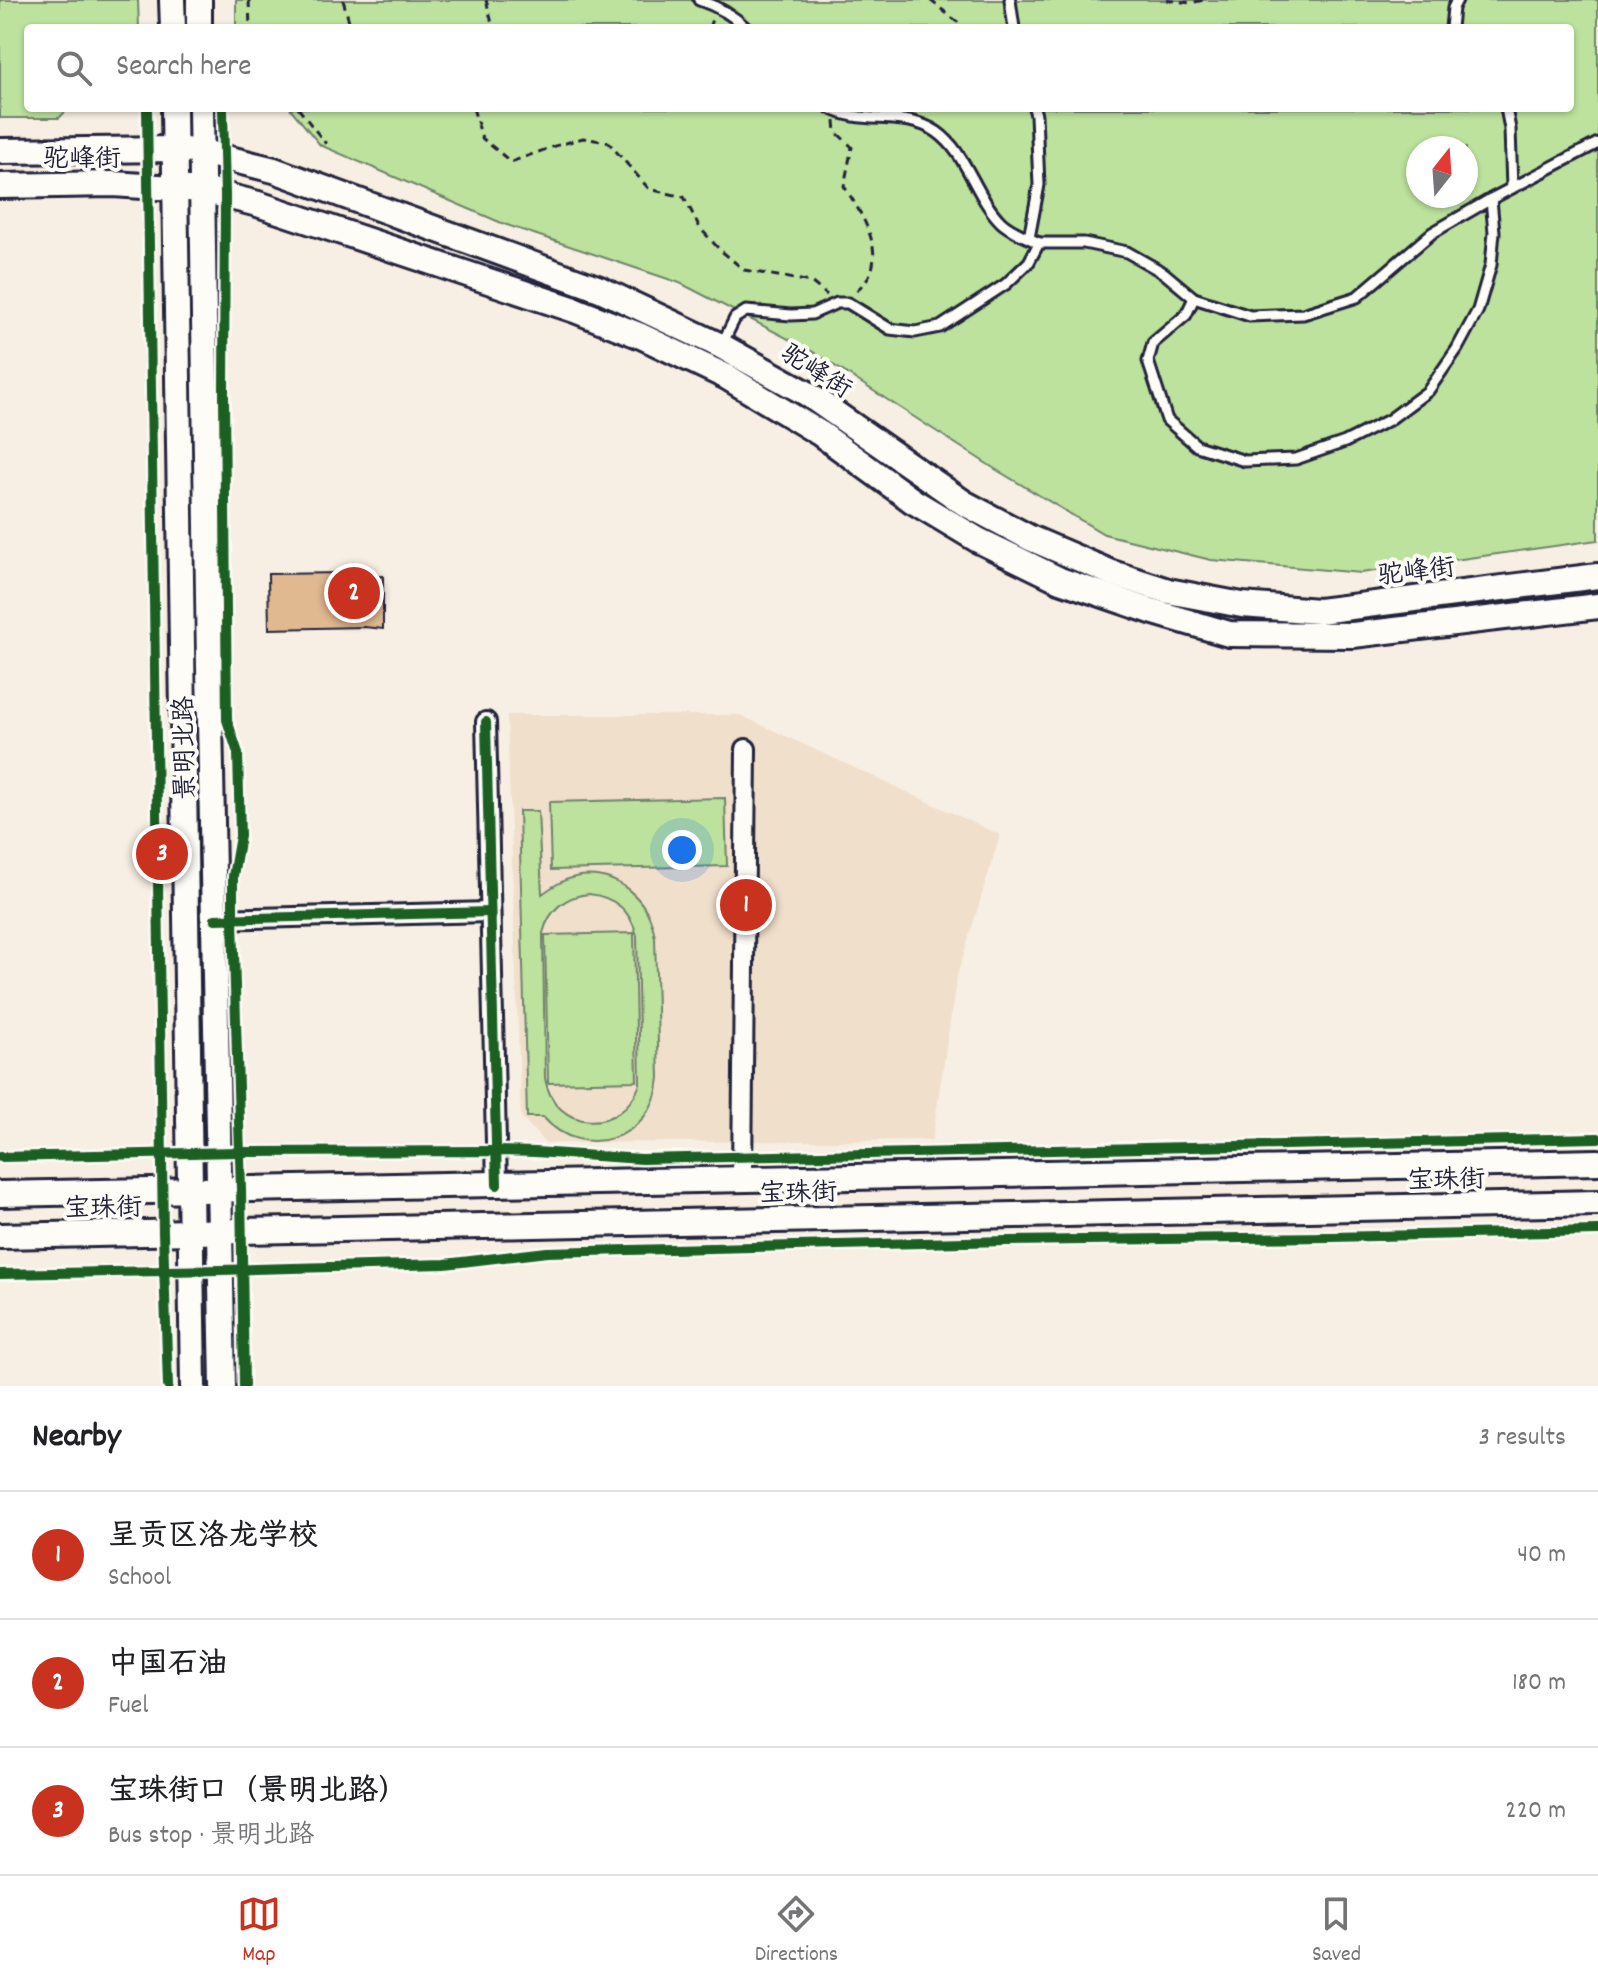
<!DOCTYPE html>
<meta charset="utf-8">
<style>
:root{--surface:#fff;--page:#f6f6f6;--text:#202124;--muted:#757577;--line:#e0e0e0;--accent:#c8321e}
body{margin:0;font-family:Dekko,"LXGW WenKai TC",sans-serif;background:var(--page);color:var(--text)}
.compass{position:absolute;left:1406px;top:136px;width:72px;height:72px;border-radius:50%;background:var(--surface);box-shadow:0 2px 6px #0004;rotate:17deg}
.you{position:absolute;left:682px;top:850px;width:28px;height:28px;margin:-20px;border:6px solid #fff;border-radius:50%;background:#1a73e8;box-shadow:0 0 0 12px #1a73e833}
.badge{display:grid;place-items:center;width:52px;height:52px;border-radius:50%;background:var(--accent);color:#fff;font-size:26px;font-weight:700}
.pin{position:absolute;translate:-50% -50%;border:4px solid #fff;box-shadow:0 2px 8px #0006}
.list{margin:0;padding:0;list-style:none}
h2{display:flex;justify-content:space-between;align-items:center;height:104px;margin:0;padding:0 32px;font-size:34px}
h2 small{font-size:26px;font-weight:400;color:var(--muted)}
.list li{display:grid;grid-template-columns:52px 1fr auto;gap:24px;align-items:center;box-sizing:border-box;height:128px;padding:0 32px;border-top:2px solid var(--line)}
.list b{display:block;font-size:30px;white-space:nowrap}
.list p{margin:0;font-size:26px;white-space:nowrap;color:var(--muted)}
.list em{font-size:26px;font-style:normal;color:var(--muted)}
.icon{flex:none;width:44px;height:44px;fill:none;stroke:currentColor;stroke-width:2;stroke-linecap:round;stroke-linejoin:round}
.map{position:relative;flex:none;width:1598px;height:1386px;overflow:hidden}
.search{position:absolute;background:var(--surface);box-shadow:0 2px 6px #0004;left:24px;right:24px;top:24px;height:88px;display:flex;align-items:center;gap:20px;box-sizing:border-box;padding:0 28px;border-radius:8px;color:var(--muted);font-size:30px}
.sheet{height:488px;background:var(--surface)}
nav{display:flex;justify-content:space-around;align-items:center;box-sizing:border-box;height:112px;border-top:2px solid var(--line);background:var(--surface);font-size:22px;color:var(--muted)}
nav a{display:grid;justify-items:center;gap:4px}
nav .on{color:var(--accent)}
.map>svg:first-child{display:block}
.built{fill:#f0dfca}
.green{fill:#bce29d;stroke:#6f826c;stroke-width:2;fill-rule:evenodd}
.building{fill:#e0b991;stroke:#22223b;stroke-width:2}
.lines{fill:none;stroke-linecap:round;stroke-linejoin:round}
.lane-casing{stroke:#22223b;stroke-width:15}
.street-casing{stroke:#22223b;stroke-width:24}
.secondary-casing{stroke:#22223b;stroke-width:30}
.path{stroke:#22223b;stroke-width:3;stroke-dasharray:8 6;stroke-linecap:butt}
.lane{stroke:#fdfcf7;stroke-width:9}
.street{stroke:#fdfcf7;stroke-width:18}
.secondary{stroke:#fdfcf7;stroke-width:24}
.cycleway-casing{stroke:#fdfcf7;stroke-width:15}
.cycleway{stroke:#1b5e20;stroke-width:10}
.labels{text-anchor:middle;stroke-width:8;stroke-linejoin:round;paint-order:stroke}
.street-label{font-size:26px;fill:#22223b;stroke:#fdfcf7}
</style>
<div class="map">
<svg width="1598" height="1386" viewBox="0 0 1598 1386">
<rect width="100%" height="100%" fill="#f7efe3"/>
<filter id="ink" filterUnits="userSpaceOnUse"><feTurbulence type="fractalNoise" baseFrequency=".0125" numOctaves="2"/><feDisplacementMap in="SourceGraphic" scale="16" xChannelSelector="R" yChannelSelector="G"/><feConvolveMatrix kernelMatrix="1 2 1 2 8 2 1 2 1" color-interpolation-filters="sRGB"/></filter>
<g filter="url(#ink)">
<polygon class="built" points="507,715 740,715 1000,835 957,976 932,1140 545,1143 521,1117"/>
<g class="green">
<polygon points="0,0 138,0 139,28 28,28 28,108 69,108 59,118 0,118"/>
<path d="M 236,0 L 1598,0 L 1598,540 L 1361,573 L 1211,560 L 1104,534 L 995,469 L 810,350 L 680,283 L 504,224 L 320,145 L 290,108 L 1570,108 L 1570,28 L 236,28 ZM 1418,148 L 1466,148 L 1466,196 L 1418,196 Z"/>
<polygon points="725,798 727,866 551,870 549,802"/>
<path d="M 519,811 L 538,811 L 542,894 C 552,887 562,880 575,877 C 616,869 650,899 655,938 L 659,1078 C 654,1139 583,1163 543,1117 L 527,1117 ZM 589,894 C 615,897 631,911 637,936 L 640,1084 C 622,1135 554,1133 545,1078 L 543,933 C 549,910 565,896 589,894 Z"/>
<polygon points="634,933 637,1081 548,1083 545,935"/>
</g>
<polygon class="building" points="344,573 344,577 383,576 383,629 364,627 269,629 268,574"/>
<g class="lines">
<defs>
<g id="lane">
<path d="M 699,0 C 717,6 733,15 746,28"/>
<polyline points="1010,0 1014,28"/>
<polyline points="1451,28 1453,8 1457,0"/>
<path d="M 830,108 C 862,126 905,110 937,132 C 967,153 975,196 1001,222 C 1010,231 1027,237 1039,243"/>
<polyline points="1506,108 1510,129 1512,188"/>
<polyline points="1029,238 1039,185 1036,115 1034,108"/>
<polyline points="1194,298 1186,315 1153,343 1148,361 1167,420 1197,446 1245,461 1296,459 1345,442 1389,420 1428,391 1457,349 1478,310 1491,265 1494,232 1491,199"/>
<polyline points="721,346 735,318 746,311 791,315 812,314 837,303 848,303 890,329 915,332 940,327 1006,284 1029,262 1039,243 1084,243 1127,252 1164,273 1194,298 1250,316 1303,314 1357,297 1432,233 1491,199 1598,143"/>
</g>
<g id="street">
<polyline points="486,722 497,1185"/>
<polyline points="215,919 490,912"/>
<polyline points="742,1180 746,749"/>
</g>
<g id="secondary">
<polyline points="172,0 173,28"/>
<polyline points="199,0 199,28"/>
<polyline points="174,108 193,1386"/>
<polyline points="201,108 209,668 223,1386"/>
<polyline points="0,151 175,149 202,152 274,170 600,289 721,346 806,393 964,503 1030,538 1112,573 1168,591 1242,605 1319,611 1598,576"/>
<polyline points="0,186 113,184 203,190 258,204 575,310 641,336 727,377 821,434 913,501 978,540 1060,580 1151,611 1229,634 1353,635 1598,606"/>
<polyline points="0,1194 1598,1162"/>
<polyline points="0,1236 1598,1203"/>
</g>
</defs>
<use href="#lane" class="lane-casing"/>
<use href="#street" class="street-casing"/>
<use href="#secondary" class="secondary-casing"/>
<g class="path">
<polyline points="249,0 250,28"/>
<polyline points="343,0 350,25 352,28"/>
<polyline points="486,0 492,23 497,28"/>
<polyline points="930,0 965,28"/>
<polyline points="1167,0 1190,3 1204,0"/>
<polyline points="709,28 712,19"/>
<polyline points="298,108 326,144"/>
<polyline points="473,108 482,138 511,162 555,146 583,138 608,142 649,189 684,197 700,228 719,249 744,270 811,282 827,295"/>
<path d="M 835,121 L 836,132 L 852,147 L 844,186 C 858,208 882,244 871,272 C 868,279 860,287 855,293"/>
</g>
<use href="#lane" class="lane"/>
<use href="#street" class="street"/>
<use href="#secondary" class="secondary"/>
<defs>
<g id="cycleway">
<polyline points="147,108 163,1233 168,1386"/>
<polyline points="223,108 225,196 224,396 227,720 238,753 240,836 233,876 233,919 241,1190 244,1386"/>
<polyline points="486,722 497,1185"/>
<polyline points="215,919 490,912"/>
<polyline points="0,1157 239,1152 496,1151 535,1152 642,1159 1598,1138"/>
<polyline points="0,1274 221,1270 445,1264 547,1252 1007,1241 1331,1237 1598,1231"/>
</g>
</defs>
<use href="#cycleway" class="cycleway-casing"/>
<use href="#cycleway" class="cycleway"/>
</g>
</g>
<g class="labels">
<g class="street-label">
<text x="82" y="166">驼峰街</text>
<text transform="translate(817 370) rotate(32)" y="9">驼峰街</text>
<text transform="translate(1416 570) rotate(-7)" y="9">驼峰街</text>
<text transform="translate(183 748) rotate(-91)" y="9">景明北路</text>
<text transform="translate(1446 1178) rotate(-1)" y="9">宝珠街</text>
<text transform="translate(798 1191) rotate(-1)" y="9">宝珠街</text>
<text transform="translate(103 1206) rotate(-1)" y="9">宝珠街</text>
</g>
</g>
</svg>
<svg class="compass" viewBox="-18 -18 36 36"><path d="M0-13l5 13h-10z" fill="#e53935"/><path d="M0 13l5-13h-10z" fill="#757577"/></svg>
<div class="you"></div>
<div class="pin badge" style="left:746px;top:905px">1</div>
<div class="pin badge" style="left:354px;top:593px">2</div>
<div class="pin badge" style="left:162px;top:854px">3</div>
<div class="search"><svg class="icon" aria-label="search" viewBox="0 0 24 24"><circle cx="10" cy="10" r="6"/><path d="M15 15l6 6"/></svg>Search here</div>
</div>
<section class="sheet">
<h2>Nearby<small>3 results</small></h2>
<ul class="list">
<li><span class="badge">1</span><div><b>呈贡区洛龙学校</b><p>School</p></div><em>40 m</em></li>
<li><span class="badge">2</span><div><b>中国石油</b><p>Fuel</p></div><em>180 m</em></li>
<li><span class="badge">3</span><div><b>宝珠街口（景明北路）</b><p>Bus stop · 景明北路</p></div><em>220 m</em></li>
</ul>
</section>
<nav>
<a class="on"><svg class="icon" aria-label="map" viewBox="0 0 24 24"><path d="M3 6l6-2 6 2 6-2v14l-6 2-6-2-6 2zM9 4v14M15 6v14"/></svg>Map</a>
<a><svg class="icon" aria-label="directions" viewBox="0 0 24 24"><path d="M12 3l9 9-9 9-9-9zM9 14v-3h6M13 9l2 2-2 2"/></svg>Directions</a>
<a><svg class="icon" aria-label="saved" viewBox="0 0 24 24"><path d="M7 4h10v16l-5-4-5 4z"/></svg>Saved</a>
</nav>
